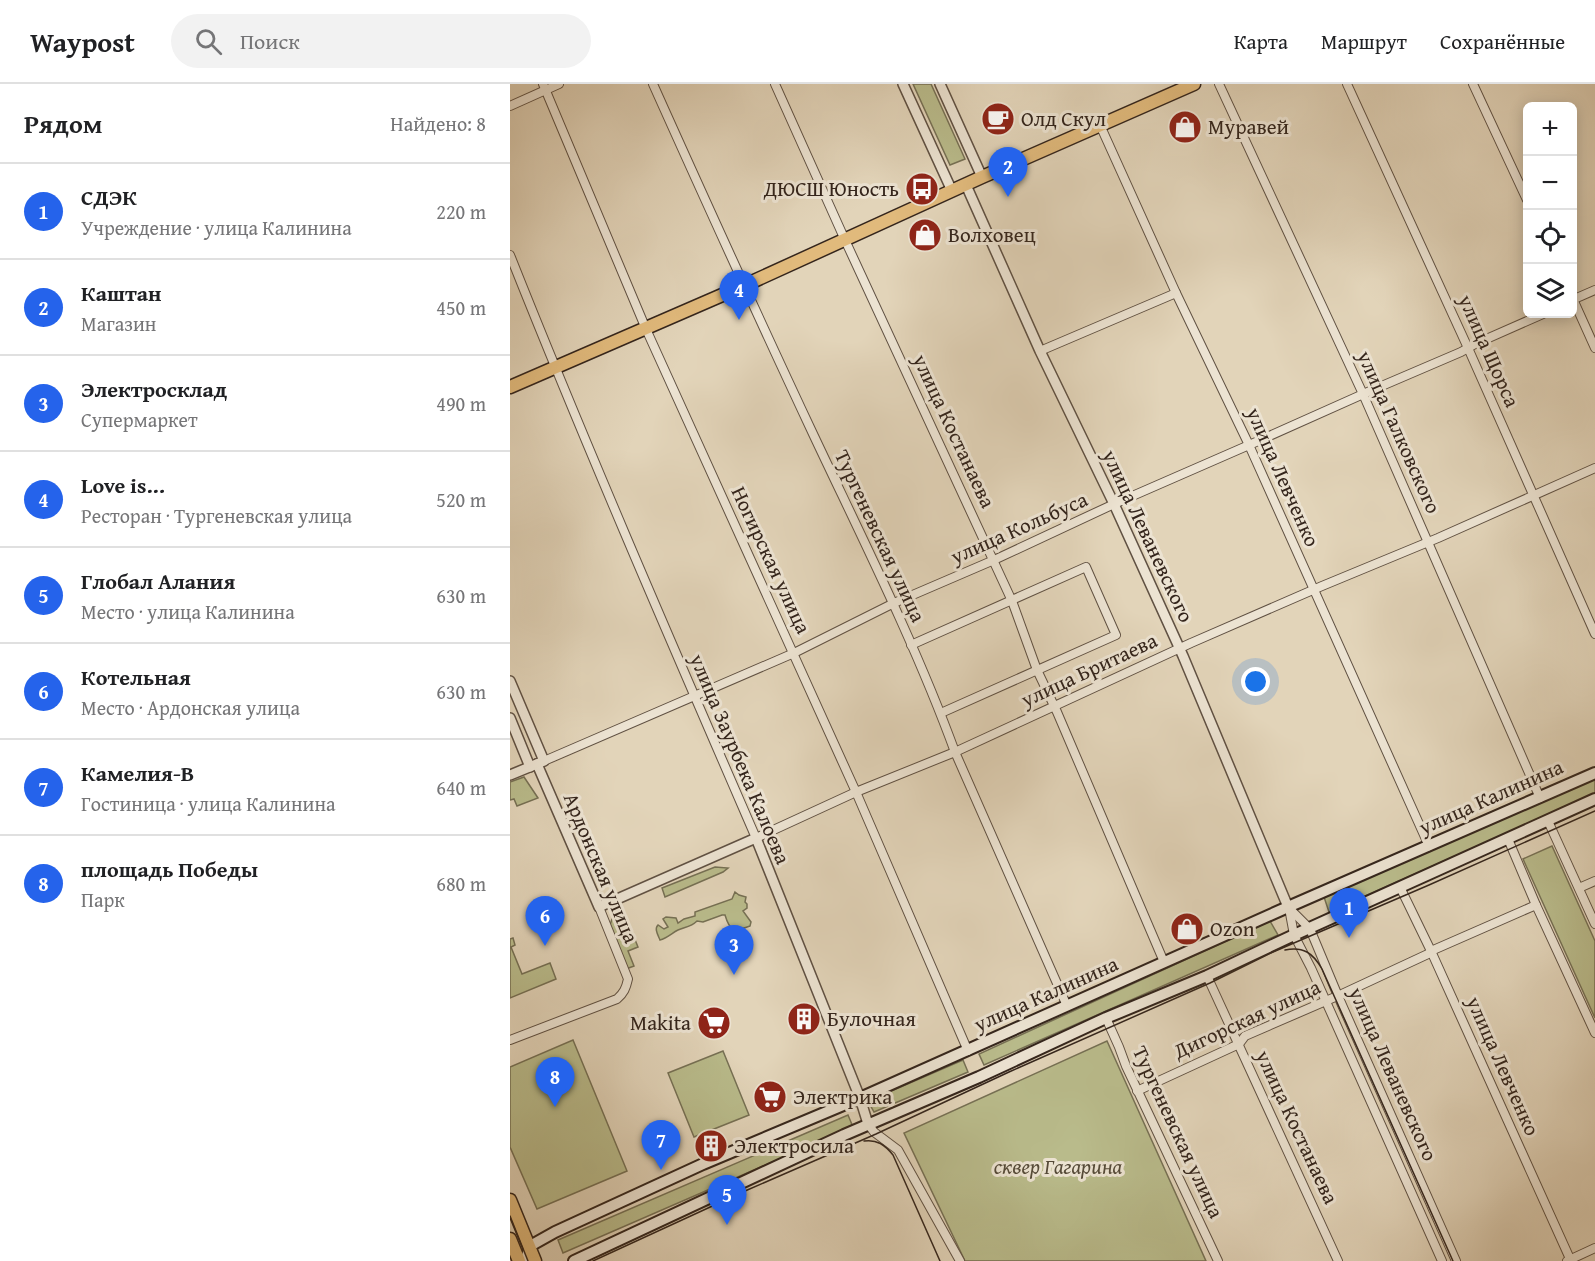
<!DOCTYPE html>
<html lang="ru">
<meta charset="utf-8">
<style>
:root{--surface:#fff;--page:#f2f2f2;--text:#202124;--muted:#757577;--line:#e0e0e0;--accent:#2563eb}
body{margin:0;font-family:"Gentium Book Plus",serif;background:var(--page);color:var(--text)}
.controls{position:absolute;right:18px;top:18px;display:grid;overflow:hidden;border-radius:9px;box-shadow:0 3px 15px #0003}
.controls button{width:54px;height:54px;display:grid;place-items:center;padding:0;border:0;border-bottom:2px solid var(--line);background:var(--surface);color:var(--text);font:30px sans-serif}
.you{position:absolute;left:746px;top:598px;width:21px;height:21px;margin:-15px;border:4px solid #fff;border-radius:50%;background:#1a73e8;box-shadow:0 0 0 9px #1a73e833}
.badge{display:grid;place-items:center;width:39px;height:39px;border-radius:50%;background:var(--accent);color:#fff;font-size:20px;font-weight:700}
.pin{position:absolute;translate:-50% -50px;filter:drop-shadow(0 2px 3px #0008)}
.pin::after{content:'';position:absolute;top:32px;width:21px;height:18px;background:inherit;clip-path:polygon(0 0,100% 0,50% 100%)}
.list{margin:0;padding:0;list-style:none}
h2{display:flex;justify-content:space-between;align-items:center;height:78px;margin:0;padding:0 24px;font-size:26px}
h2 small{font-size:20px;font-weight:400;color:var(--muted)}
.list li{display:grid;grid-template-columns:39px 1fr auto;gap:18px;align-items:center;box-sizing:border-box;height:96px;padding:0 24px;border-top:2px solid var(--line)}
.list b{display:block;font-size:22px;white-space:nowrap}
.list p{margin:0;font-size:20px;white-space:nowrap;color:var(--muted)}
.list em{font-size:20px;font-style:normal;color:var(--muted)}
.icon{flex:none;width:33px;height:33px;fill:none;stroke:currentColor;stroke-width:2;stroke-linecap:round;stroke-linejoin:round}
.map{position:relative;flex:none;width:1085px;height:1177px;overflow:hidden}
header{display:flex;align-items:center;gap:36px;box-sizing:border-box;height:84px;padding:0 30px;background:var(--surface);border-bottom:2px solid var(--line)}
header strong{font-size:28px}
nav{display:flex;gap:33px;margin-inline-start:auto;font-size:21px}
.search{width:420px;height:54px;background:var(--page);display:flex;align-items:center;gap:15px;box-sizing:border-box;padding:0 21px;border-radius:33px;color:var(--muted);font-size:22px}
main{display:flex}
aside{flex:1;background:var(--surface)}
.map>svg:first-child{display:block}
.green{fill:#b9bb8b;stroke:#767054;stroke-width:1.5}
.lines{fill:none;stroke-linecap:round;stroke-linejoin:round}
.minor-casing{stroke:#605143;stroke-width:10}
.tertiary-casing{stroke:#605143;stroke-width:12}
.secondary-casing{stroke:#34251c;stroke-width:14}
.primary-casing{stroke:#34251c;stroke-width:15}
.minor{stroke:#ece3d2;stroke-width:8}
.tertiary{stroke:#ece3d2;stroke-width:9}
.secondary{stroke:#ece3d2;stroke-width:10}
.primary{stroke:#e1ba7c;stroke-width:12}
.tram{stroke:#34251c;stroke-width:1.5}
.labels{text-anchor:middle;stroke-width:6;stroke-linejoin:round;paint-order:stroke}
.poi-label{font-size:21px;fill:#34251c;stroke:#ece3d2;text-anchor:start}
.street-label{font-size:21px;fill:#34251c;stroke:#ece3d2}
.park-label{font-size:21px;font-style:italic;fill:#554a38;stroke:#ece3d2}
</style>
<header>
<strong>Waypost</strong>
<div class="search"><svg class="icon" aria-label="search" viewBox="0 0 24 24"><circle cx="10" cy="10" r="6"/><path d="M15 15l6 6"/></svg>Поиск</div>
<nav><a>Карта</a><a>Маршрут</a><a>Сохранённые</a></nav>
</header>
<main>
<aside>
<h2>Рядом<small>Найдено: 8</small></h2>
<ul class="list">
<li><span class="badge">1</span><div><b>СДЭК</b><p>Учреждение · улица Калинина</p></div><em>220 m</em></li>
<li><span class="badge">2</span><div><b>Каштан</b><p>Магазин</p></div><em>450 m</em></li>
<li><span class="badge">3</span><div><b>Электросклад</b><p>Супермаркет</p></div><em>490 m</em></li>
<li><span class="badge">4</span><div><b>Love is...</b><p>Ресторан · Тургеневская улица</p></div><em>520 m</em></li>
<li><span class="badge">5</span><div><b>Глобал Алания</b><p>Место · улица Калинина</p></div><em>630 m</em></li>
<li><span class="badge">6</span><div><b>Котельная</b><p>Место · Ардонская улица</p></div><em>630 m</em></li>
<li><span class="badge">7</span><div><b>Камелия-В</b><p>Гостиница · улица Калинина</p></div><em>640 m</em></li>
<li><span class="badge">8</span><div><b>площадь Победы</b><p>Парк</p></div><em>680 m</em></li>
</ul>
</aside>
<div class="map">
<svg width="1085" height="1177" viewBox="0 0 1085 1177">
<rect width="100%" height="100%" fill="#e2d4b9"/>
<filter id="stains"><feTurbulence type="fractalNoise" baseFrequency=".00333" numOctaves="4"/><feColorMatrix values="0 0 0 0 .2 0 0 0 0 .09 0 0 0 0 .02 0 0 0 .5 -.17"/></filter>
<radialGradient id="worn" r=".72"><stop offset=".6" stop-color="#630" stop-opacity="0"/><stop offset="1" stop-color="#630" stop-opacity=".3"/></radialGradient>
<g class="green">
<polygon points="403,0 421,0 455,75 440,81"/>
<polygon points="14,693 28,714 7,722 4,715 0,716 0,698"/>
<polygon points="1085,693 1085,710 819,828 814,813"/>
<polygon points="1042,762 1085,857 1085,934 1013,775"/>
<polygon points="205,783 218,784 213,788 155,813 152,804"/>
<path d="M 225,808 L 229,811 L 236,813 L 235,818 L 237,820 L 237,824 L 233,827 L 241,838 L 240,842 C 224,848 220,848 215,831 L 212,831 L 193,838 L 187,837 C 181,843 175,843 168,846 C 162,849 157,854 150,856 C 148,851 144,845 148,841 L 154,845 L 158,843 L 153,835 L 156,833 L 166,834 L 168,839 L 174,835 L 185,832 L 185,828 L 222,815 Z"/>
<polygon points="113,826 128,863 118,867 124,882 116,885 102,849 100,841 103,832"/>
<polygon points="760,837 768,851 474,981 469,970"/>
<polygon points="3,854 5,861 1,863 12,890 40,879 46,895 0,914 0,855"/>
<polygon points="63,956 117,1087 27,1125 0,1063 0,983"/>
<polygon points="597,957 696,1177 455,1177 394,1049"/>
<polygon points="213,967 239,1031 184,1053 158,989"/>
<polygon points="453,976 458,988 364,1028 358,1017"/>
<polygon points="338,1031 343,1043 53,1169 48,1156"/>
</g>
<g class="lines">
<defs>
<g id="minor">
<polyline points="33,0 136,245 346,708 458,967"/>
<path d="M 143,0 C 196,118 249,235 304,352 C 353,456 405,559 445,668 L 557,922"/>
<polyline points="265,0 335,156 502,517 527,586 547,628 654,878"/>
<polyline points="709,0 853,310 1030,714"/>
<polyline points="837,0 958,264 1085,550"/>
<polyline points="963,0 1017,116"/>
<polyline points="0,22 49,0"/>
<polyline points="590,41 666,209 739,361 919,762"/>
<path d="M 0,171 C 78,367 162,560 246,754 L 346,708 L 445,668 L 681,559 L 812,502 L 928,454 L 1085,384"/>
<polyline points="1062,213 1085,264"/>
<polyline points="1062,216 1085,206"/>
<polyline points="530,267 666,209"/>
<polyline points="401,561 576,483 606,551 431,629"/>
<polyline points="34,677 284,569 384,519 484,476 604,420 746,358 860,307 951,268 965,260 1033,230"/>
<polyline points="1038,737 1085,840"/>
<polyline points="998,755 1026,821 1085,949"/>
<polyline points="890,803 921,867 1061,1177"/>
<polyline points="1069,804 1085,797"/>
<polyline points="778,823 800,845 828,912 946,1177"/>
<polyline points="779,824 784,851 801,884 932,1177"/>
<polyline points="697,892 828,1177"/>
<polyline points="596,934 609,963 616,982 708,1177"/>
<path d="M 0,956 L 107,915 C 114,909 116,904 118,895 L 89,823"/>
<polyline points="627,1007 729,960 735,952 832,910 918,870 921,867 1026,821"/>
<polyline points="358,1040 364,1048 388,1066 450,1177"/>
<polyline points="1057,1177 1085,1164"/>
</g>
<g id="tertiary">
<polyline points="393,0 442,107"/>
<polyline points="430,0 472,93"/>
<polyline points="456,101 530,267 604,420 673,572 778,823"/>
<polyline points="0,597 34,677 0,691"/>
<polyline points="0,634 20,683"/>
<polyline points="27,680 89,823 246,754 350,1014 358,1040"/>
</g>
<g id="secondary">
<polyline points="13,1177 17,1172 20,1162 45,1148 193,1080 350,1014 778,823 1085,689"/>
<polyline points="64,1177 334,1051 469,993 596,934 697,892 784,851 1085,715"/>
</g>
<g id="primary">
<polyline points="0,303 233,202 472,93 684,0"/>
<polyline points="0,1116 25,1177"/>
<polyline points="0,1155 9,1177"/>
</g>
</defs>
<use href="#minor" class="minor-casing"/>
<use href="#tertiary" class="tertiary-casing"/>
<use href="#secondary" class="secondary-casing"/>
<use href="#primary" class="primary-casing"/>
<use href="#minor" class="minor"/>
<use href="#tertiary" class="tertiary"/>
<use href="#secondary" class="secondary"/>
<use href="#primary" class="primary"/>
<g class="tram">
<path d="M 775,866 C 793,862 803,869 812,885 L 943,1177"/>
<path d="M 354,1057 C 367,1055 375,1061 383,1071 L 430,1177"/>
<polyline points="0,1132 18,1177"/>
<polyline points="83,1177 235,1107 366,1050 499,988 700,899 763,868 919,801 1085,727"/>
</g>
</g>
<defs>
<symbol id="cafe-disc" viewBox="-11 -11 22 22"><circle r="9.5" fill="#8f2418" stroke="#ece3d2"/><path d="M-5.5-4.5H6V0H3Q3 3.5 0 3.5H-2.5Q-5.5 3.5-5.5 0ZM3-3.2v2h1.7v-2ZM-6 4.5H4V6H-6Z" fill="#fff"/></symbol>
<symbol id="shop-disc" viewBox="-11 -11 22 22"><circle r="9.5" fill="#8f2418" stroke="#ece3d2"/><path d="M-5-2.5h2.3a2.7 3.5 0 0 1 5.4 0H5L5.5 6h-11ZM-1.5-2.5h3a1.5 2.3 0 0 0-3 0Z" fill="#fff"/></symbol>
<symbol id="bus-disc" viewBox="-11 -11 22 22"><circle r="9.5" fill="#8f2418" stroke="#ece3d2"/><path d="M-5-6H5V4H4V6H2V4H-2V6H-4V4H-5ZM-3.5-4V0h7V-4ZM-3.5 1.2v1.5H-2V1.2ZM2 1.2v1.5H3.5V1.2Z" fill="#fff"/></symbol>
<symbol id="building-disc" viewBox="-11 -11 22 22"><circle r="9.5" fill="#8f2418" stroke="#ece3d2"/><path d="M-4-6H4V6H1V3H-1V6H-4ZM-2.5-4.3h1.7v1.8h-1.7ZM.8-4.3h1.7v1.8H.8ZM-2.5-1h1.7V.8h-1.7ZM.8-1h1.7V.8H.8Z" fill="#fff"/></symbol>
<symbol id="supermarket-disc" viewBox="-11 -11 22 22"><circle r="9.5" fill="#8f2418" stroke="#ece3d2"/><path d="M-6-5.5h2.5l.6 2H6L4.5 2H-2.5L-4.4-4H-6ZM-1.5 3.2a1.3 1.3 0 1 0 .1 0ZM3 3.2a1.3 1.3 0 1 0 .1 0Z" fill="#fff"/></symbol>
</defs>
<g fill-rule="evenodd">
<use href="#cafe-disc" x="469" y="16" width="38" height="38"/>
<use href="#shop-disc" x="656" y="24" width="38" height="38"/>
<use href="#bus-disc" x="393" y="86" width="38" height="38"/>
<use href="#shop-disc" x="396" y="132" width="38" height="38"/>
<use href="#shop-disc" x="658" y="826" width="38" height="38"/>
<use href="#building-disc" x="275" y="916" width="38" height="38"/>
<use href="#supermarket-disc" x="185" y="920" width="38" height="38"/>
<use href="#supermarket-disc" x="241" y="994" width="38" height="38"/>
<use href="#building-disc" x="182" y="1043" width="38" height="38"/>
</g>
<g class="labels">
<g class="poi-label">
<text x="511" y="42">Олд Скул</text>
<text x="698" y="50">Муравей</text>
<text x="389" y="112" text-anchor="end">ДЮСШ Юность</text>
<text x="438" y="158">Волховец</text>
<text x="700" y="852">Ozon</text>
<text x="317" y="942">Булочная</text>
<text x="181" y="946" text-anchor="end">Makita</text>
<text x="283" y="1020">Электрика</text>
<text x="224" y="1069">Электросила</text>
</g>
<g class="street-label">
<text transform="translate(979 267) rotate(66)" y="7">улица Щорса</text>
<text transform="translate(444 347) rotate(65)" y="7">улица Костанаева</text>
<text transform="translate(889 348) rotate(66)" y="7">улица Галковского</text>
<text transform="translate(773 393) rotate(66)" y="7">улица Левченко</text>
<text transform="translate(509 444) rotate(-24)" y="7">улица Кольбуса</text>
<text transform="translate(370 452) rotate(65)" y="7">Тургеневская улица</text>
<text transform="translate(638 452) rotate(65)" y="7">улица Леваневского</text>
<text transform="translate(261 476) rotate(65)" y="7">Ногирская улица</text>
<text transform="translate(579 586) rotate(-25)" y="7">улица Бритаева</text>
<text transform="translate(230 675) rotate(67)" y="7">улица Заурбека Калоева</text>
<text transform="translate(981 713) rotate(-24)" y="7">улица Калинина</text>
<text transform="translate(91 784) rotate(67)" y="7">Ардонская улица</text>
<text transform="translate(536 910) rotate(-24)" y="7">улица Калинина</text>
<text transform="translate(737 935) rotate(-25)" y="7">Дигорская улица</text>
<text transform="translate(993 982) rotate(66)" y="7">улица Левченко</text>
<text transform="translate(883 990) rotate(66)" y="7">улица Леваневского</text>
<text transform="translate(787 1043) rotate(65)" y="7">улица Костанаева</text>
<text transform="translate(668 1048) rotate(65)" y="7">Тургеневская улица</text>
</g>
<g class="park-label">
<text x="548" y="1090">сквер Гагарина</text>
</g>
</g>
<rect width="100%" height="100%" filter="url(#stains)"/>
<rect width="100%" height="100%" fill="url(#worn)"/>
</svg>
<div class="controls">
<button>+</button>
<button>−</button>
<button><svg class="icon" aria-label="locate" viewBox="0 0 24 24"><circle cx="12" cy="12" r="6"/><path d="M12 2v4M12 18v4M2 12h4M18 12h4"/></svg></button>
<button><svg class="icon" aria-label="layers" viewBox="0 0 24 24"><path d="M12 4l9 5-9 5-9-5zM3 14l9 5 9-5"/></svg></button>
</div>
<div class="you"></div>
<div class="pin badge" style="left:839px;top:854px">1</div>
<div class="pin badge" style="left:498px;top:113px">2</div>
<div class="pin badge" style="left:224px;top:891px">3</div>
<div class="pin badge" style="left:229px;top:236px">4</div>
<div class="pin badge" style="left:217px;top:1141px">5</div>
<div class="pin badge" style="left:35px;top:862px">6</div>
<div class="pin badge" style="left:151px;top:1086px">7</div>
<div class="pin badge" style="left:45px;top:1023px">8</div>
</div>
</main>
